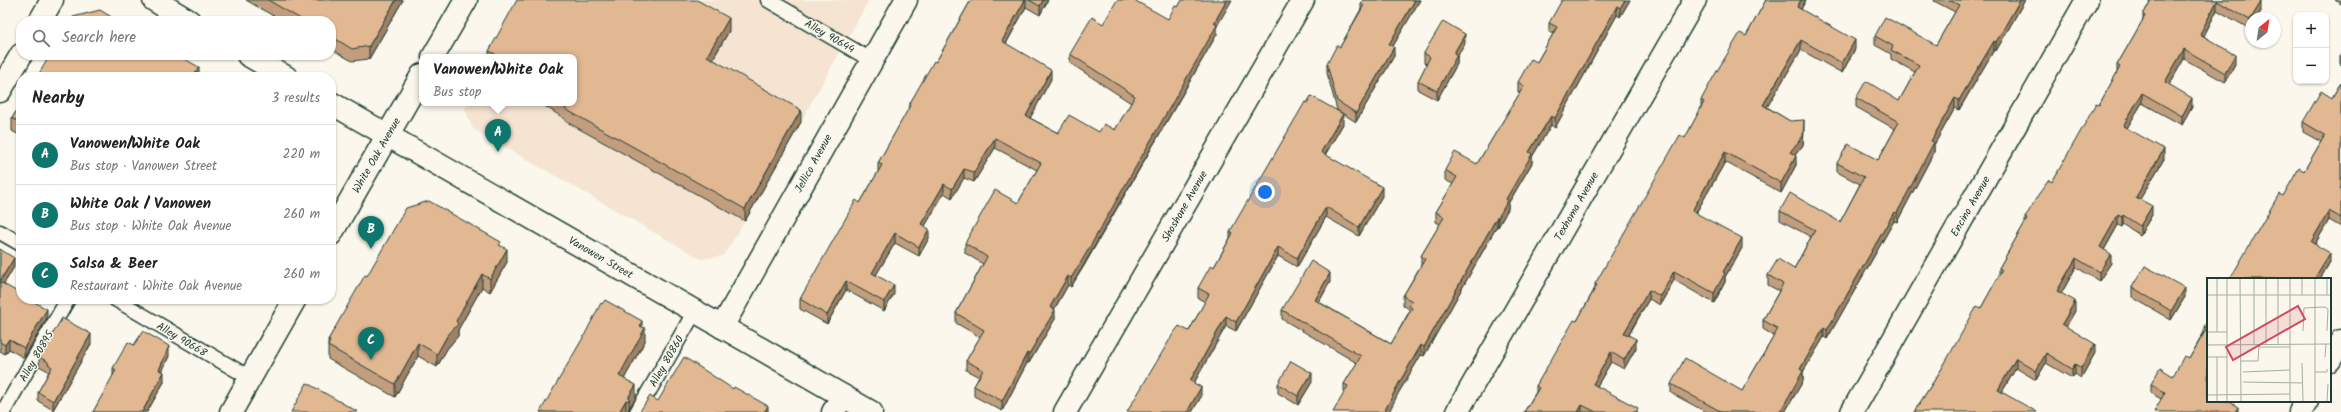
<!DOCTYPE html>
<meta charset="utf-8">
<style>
:root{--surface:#fff;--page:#f6f6f6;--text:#222;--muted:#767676;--line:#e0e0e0;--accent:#0f766e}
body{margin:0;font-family:Kalam,sans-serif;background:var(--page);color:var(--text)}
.controls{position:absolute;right:12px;top:12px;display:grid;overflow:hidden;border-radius:8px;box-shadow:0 1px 3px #0004}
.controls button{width:36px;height:36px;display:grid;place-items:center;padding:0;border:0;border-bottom:1px solid var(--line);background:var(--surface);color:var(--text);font:20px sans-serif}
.compass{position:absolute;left:2245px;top:12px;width:36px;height:36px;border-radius:50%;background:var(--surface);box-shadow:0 1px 3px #0004;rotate:30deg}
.you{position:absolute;left:1265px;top:192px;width:14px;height:14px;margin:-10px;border:3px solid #fff;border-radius:50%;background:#1a73e8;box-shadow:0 0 0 6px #1a73e833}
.badge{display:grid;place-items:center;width:26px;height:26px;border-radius:50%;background:var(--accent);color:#fff;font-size:13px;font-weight:700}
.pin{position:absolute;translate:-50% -33px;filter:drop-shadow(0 1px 2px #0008)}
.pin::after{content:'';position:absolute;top:21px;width:14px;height:12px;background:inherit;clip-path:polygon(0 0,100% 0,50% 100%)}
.popup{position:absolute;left:419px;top:54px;width:158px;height:52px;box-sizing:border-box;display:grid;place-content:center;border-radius:8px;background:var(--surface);filter:drop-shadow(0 1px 3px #0005);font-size:13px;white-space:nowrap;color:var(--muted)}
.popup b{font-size:15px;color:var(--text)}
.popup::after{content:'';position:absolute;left:50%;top:100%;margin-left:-8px;border:8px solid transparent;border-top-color:var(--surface)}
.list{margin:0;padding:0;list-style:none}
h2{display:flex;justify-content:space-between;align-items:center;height:52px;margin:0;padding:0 16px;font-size:17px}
h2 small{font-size:13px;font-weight:400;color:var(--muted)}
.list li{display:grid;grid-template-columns:26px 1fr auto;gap:12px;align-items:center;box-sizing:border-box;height:60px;padding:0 16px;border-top:1px solid var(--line)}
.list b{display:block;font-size:15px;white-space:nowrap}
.list p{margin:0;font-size:13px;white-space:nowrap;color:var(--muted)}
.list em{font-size:13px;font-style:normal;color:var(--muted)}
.icon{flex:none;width:22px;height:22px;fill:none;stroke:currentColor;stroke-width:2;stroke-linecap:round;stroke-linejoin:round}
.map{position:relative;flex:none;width:2341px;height:412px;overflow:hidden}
.search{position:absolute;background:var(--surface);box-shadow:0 1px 3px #0004;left:16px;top:16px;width:320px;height:44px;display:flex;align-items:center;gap:10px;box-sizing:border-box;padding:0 14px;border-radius:16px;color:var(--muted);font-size:15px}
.panel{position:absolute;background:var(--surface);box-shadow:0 1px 3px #0004;left:16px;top:72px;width:320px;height:232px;border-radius:16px}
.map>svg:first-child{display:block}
.built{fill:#f4e4d1}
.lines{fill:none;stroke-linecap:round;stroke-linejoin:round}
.lane-casing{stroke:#1f3d34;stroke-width:17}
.street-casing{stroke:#1f3d34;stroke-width:25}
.secondary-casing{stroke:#1f3d34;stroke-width:25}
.primary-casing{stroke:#1f3d34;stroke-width:25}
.lane{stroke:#fbf7ec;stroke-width:14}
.street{stroke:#fbf7ec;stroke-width:22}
.secondary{stroke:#fbf7ec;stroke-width:22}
.primary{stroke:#fbf7ec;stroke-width:22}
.wall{fill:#c29e7e;stroke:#1f3d34}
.shaded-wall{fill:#9e8166;stroke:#1f3d34}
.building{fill:#e2b892;stroke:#1f3d34}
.labels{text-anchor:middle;stroke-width:3;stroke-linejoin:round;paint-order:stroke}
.street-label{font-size:11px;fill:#1f3d34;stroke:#fbf7ec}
.inset-road{fill:none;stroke:#a3ada2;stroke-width:1}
.view{fill:#d1495b;fill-opacity:0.15;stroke:#d1495b;stroke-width:2}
.inset-edge{fill:none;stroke:#1f3d34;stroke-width:2}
</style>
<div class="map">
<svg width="2341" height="412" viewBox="0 0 2341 412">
<rect width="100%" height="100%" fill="#fbf7ec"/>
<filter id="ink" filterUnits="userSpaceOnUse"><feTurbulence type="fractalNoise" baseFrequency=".025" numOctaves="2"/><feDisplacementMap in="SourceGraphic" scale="8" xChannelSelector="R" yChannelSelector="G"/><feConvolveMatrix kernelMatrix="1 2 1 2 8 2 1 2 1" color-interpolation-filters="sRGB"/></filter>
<g filter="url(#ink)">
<polygon class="built" points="527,0 869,0 745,221 723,256 701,259 473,129 465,109 468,103 574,103 574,57"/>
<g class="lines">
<defs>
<g id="lane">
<polyline points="768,0 871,60"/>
<polyline points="0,232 21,244"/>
<polyline points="115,299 250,378"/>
<polyline points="3,412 68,299"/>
<polyline points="637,412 695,311"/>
</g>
<g id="street">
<polyline points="40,21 52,0"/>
<polyline points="0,91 21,55"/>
<polyline points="722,327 906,0"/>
<polyline points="2330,360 2341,341"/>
<polyline points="833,412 843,396"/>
<polyline points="1065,412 1303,0"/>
<polyline points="1457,412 1695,0"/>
<polyline points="2300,412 2307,401"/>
</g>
<g id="secondary">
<polyline points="154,0 189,21"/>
<polyline points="248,55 286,77"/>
<polyline points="331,103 871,412"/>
<polyline points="1852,412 2087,0"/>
</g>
<g id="primary">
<polyline points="433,57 466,0"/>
<polyline points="331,234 422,75"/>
<polyline points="231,412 295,299"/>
</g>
</defs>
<use href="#lane" class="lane-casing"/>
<use href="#street" class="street-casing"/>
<use href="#secondary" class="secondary-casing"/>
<use href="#primary" class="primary-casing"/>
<use href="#lane" class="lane"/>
<use href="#street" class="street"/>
<use href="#secondary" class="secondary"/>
<use href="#primary" class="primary"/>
</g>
<g class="wall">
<polygon points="246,0 403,0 369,59 352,61 331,49 331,21 282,21"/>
<polygon points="971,0 1048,0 1040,15 1026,7 1006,44 1051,79 1030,118 1058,133 1099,132 1115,130 1131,103 1070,63 1070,54 1103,24 1168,19 1217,26 1217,34 1084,266 1071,287 1068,285 1054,310 1055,319 1029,363 1027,363 1002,411 974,396 974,386 979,377 966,370 966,361 980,337 956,323 956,313 983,264 965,253 965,243 1018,203 1037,170 995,148 974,182 964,178 952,198 944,193 925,226 929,238 919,256 895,243 876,275 894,294 884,311 846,290 827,324 800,309 800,299 860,203 878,172 878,163 910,107 910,103 936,62"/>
<polygon points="1363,0 1420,0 1393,46 1394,56 1356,122 1337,110 1327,73 1327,64 1340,47 1361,9 1361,3"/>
<polygon points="1630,0 1620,17 1617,15 1555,128 1551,125 1532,157 1532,163 1508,204 1508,209 1498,227 1497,226 1424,356 1421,355 1399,392 1344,391 1344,384 1357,363 1282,319 1282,310 1330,282 1319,302 1391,344 1409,312 1409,309 1403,305 1403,296 1421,265 1421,256 1440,224 1436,222 1436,212 1453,184 1445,180 1445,170 1477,164 1520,93 1518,92 1518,82 1537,62 1553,34 1549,32 1549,23"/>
<polygon points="1766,0 1806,0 1801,9 1855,49 1842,73 1801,50 1767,107 1804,130 1803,145 1795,155 1796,165 1781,193 1725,162 1696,213 1742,248 1725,277 1725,282 1714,303 1674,280 1660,305 1649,299 1629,335 1636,348 1624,369 1611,362 1597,386 1638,412 1524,412 1536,392 1536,386 1577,321 1595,288 1595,284 1685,138 1701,109 1701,100 1746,36"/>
<polygon points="1934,0 2025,0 1996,51 1994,50 1959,110 1955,108 1934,145 1934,152 1897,222 1894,221 1827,339 1824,337 1803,372 1803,381 1785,412 1706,412 1671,393 1671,384 1742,391 1774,336 1763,329 1763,320 1779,291 1768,285 1768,275 1794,269 1811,237 1780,220 1780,211 1840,222 1860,184 1837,172 1837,163 1878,160 1895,129 1856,107 1856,98 1899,101 1915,72 1891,59 1891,54 1875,45 1875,36 1936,45 1955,12 1934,1"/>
<polygon points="2151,0 2257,0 2261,11 2257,18 2251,18 2251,28 2250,29 2217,10 2204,36 2235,64 2225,82 2184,59 2169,85 2192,107 2182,125 2142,103 2127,128 2164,159 2140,199 2152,215 2140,235 2123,224 2122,227 2118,225 2104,250 2111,263 2099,281 2076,267 2061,294 2075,311 2066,327 2095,353 2081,378 2075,374 2072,378 2046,363 2036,380 2016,368 2002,392 1914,412 1981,308 1999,276 1999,268 2025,223 2025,218 2052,182 2099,105 2117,73 2117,65 2143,20 2143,15"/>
<polygon points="2335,0 2341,0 2341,4"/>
<polygon points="729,31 713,59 801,122 745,221 565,121 565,119 540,103 574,103 574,57 489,57 489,51"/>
<polygon points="1465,43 1457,57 1457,64 1437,100 1418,90 1418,81 1427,64 1424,63 1424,53"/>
<polygon points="2341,53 2341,65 2340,64 2340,55"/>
<polygon points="2341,82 2341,227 2329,220 2315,244 2330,262 2320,279 2230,279 2283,196 2304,171 2321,142 2303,132 2303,122 2332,98"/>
<polygon points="21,104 21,136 12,131 12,118"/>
<polygon points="1343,124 1325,155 1382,196 1359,236 1326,217 1297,267 1278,256 1236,331 1226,326 1194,383 1201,397 1192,412 1189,331 1205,302 1198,298 1198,288 1214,267 1230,238 1230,232"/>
<polygon points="501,246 507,262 490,292 482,287 458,330 458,336 447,349 437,367 418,356 395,397 328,359 328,340 367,276"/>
<polygon points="0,249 14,267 4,284 47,318 24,358 9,349 5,354 0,351"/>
<polygon points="2132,287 2185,297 2171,320 2132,297"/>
<polygon points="211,299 219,299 217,302"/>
<polygon points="2208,320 2208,401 2238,412 2161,399 2151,393 2151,384 2173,376 2189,359 2204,332 2204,327"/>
<polygon points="642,327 645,341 624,379 636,398 629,408 629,412 540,412"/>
<polygon points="91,344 53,410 38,401 38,392 48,374 48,371 39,366 39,357"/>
<polygon points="134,345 169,356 162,372 164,382 147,412 93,412 113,377 113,368"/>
<polygon points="1312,382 1298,405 1278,393 1278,384"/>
</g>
<g class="shaded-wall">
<polygon points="396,0 403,0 369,59 369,46"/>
<polygon points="1025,0 1026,0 1026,7 1002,51 1002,41"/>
<polygon points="1043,0 1048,0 1040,15 1040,6"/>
<polygon points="1227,0 1232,0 1217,26 1217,34 1071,287 1071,278"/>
<polygon points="1415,0 1420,0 1389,53 1389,44"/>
<polygon points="1625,0 1630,0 1620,17 1620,8"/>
<polygon points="1801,0 1806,0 1797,16 1797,7"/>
<polygon points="2020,0 2025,0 1996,51 1996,42"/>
<polygon points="2217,1 2217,10 2200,43 2200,34"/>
<polygon points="2261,2 2261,11 2257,18 2251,18"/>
<polygon points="1617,6 1617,15 1555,128 1555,118"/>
<polygon points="729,18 729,31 707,69 707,56"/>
<polygon points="2251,18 2251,28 2250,29 2250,20"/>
<polygon points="1465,34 1465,43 1457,57 1457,64 1437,100 1437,91 1454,53"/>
<polygon points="1801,40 1801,50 1763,114 1763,105"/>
<polygon points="1855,40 1855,49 1842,73 1842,63"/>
<polygon points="1994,41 1994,50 1959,110 1959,100"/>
<polygon points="1394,47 1394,56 1356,122 1356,113"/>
<polygon points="2184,49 2184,59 2165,92 2165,82"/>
<polygon points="2235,55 2235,64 2225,82 2225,73"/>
<polygon points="199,67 199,77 193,77"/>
<polygon points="1051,70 1051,79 1026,126 1026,116"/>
<polygon points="2142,93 2142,103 2123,135 2123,126"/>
<polygon points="1955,98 1955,108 1934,145 1934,152 1897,222 1897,213 1931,141"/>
<polygon points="2192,98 2192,107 2182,125 2182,116"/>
<polygon points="801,110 801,122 745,221 745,209"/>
<polygon points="1343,114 1343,124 1321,162 1321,152"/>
<polygon points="1551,116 1551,125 1532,157 1532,163 1508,204 1508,209 1498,227 1498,218 1506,199 1529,152"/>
<polygon points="1804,120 1804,130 1803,145 1790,162 1790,152"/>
<polygon points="995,138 995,148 974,182 974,172"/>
<polygon points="2164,149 2164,159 2136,206 2136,197"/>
<polygon points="1725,152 1725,162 1692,220 1692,211"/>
<polygon points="1796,156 1796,165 1781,193 1781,183"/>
<polygon points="964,169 964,178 952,198 952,189"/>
<polygon points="944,184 944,193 921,233 921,224"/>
<polygon points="1382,187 1382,196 1359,236 1359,227"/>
<polygon points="2152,206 2152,215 2140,235 2140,226"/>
<polygon points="1326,207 1326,217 1297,267 1297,258"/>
<polygon points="2329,211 2329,220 2311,251 2311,242"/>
<polygon points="1894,212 1894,221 1827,339 1827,330"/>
<polygon points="2118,215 2118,225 2100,257 2100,247"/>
<polygon points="2123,215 2123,224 2122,227 2122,217"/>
<polygon points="1497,217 1497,226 1424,356 1424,347"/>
<polygon points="929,229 929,238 919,256 919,247"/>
<polygon points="895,233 895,243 872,282 872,273"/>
<polygon points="1742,238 1742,248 1725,277 1725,282 1714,303 1714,293 1723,272"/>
<polygon points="1278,247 1278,256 1236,331 1236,322"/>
<polygon points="507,249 507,262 490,292 490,279"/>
<polygon points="2330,253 2330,262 2320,279 2314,279"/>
<polygon points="2111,254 2111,263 2099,281 2099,272"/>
<polygon points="14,258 14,267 0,290 0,281"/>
<polygon points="2076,258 2076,267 2057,301 2057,291"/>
<polygon points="1674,271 1674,280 1660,305 1660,296"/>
<polygon points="1330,273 1330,282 1315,309 1315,300"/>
<polygon points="482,274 482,287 458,330 458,336 447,349 437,367 437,354"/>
<polygon points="1068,276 1068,285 1050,317 1050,307"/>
<polygon points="846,281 846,290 827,324 827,315"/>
<polygon points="894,285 894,294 884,311 884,302"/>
<polygon points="2185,288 2185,297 2171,320 2171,311"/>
<polygon points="1649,290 1649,299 1624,342 1624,333"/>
<polygon points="2075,301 2075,311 2062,334 2062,324"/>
<polygon points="47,309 47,318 24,358 24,348"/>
<polygon points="1055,310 1055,319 1029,363 1029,354"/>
<polygon points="1226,316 1226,326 1190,390 1190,381"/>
<polygon points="642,321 642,333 645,328 645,341 619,388 619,376"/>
<polygon points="1824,328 1824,337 1803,372 1803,381 1785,412 1780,412 1800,369"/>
<polygon points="91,334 91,344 53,410 53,401"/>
<polygon points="9,339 9,349 5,354 5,345"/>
<polygon points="1636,339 1636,348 1624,369 1624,360"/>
<polygon points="418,343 418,356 395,397 395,384"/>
<polygon points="2095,344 2095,353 2081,378 2081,368"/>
<polygon points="1421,345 1421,355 1399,392 1389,412 1384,412 1399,383"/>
<polygon points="169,346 169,356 159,379 159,370"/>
<polygon points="1611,352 1611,362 1593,393 1593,384"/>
<polygon points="1027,353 1027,363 1002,411 1002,401"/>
<polygon points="2046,353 2046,363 2036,380 2036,371"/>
<polygon points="2016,358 2016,368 1998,399 1998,390"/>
<polygon points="2075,364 2075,374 2072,378 2072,369"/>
<polygon points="164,372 164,382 147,412 142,412"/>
<polygon points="1312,373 1312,382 1298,405 1298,396"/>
<polygon points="636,385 636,398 629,408 629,412 629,396"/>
<polygon points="1201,387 1201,397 1192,412 1187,412"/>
<polygon points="626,400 626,412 619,412"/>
<polygon points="1582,405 1582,412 1578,412"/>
<polygon points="768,406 768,412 764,412"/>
<polygon points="2238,407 2238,412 2235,412"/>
</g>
<g class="building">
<polygon points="268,0 396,0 369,46 352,49 331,36 331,21 304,21"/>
<polygon points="517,0 697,0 729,18 707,56 801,110 745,209 565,109 566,107 560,103 574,103 574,57 493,57 495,54 489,51"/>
<polygon points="971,0 1025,0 1002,41 1051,70 1026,116 1058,133 1069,115 1099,132 1104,124 1115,130 1135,96 1070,54 1092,17 1103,24 1117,0 1134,0 1168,19 1175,6 1178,7 1182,0 1227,0 1214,23 1217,25 1084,257 1071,278 1068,276 1050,307 1055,310 1029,354 1027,353 1002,401 974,386 983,370 966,361 984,330 956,313 987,257 965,243 995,190 1018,203 1041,163 995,138 974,172 964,169 952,189 944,184 921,224 929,229 919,247 895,233 872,273 894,285 884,302 846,281 827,315 800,299 856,200 860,203 882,165 878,163 911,104 910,103 934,61 936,62"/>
<polygon points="1029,0 1043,0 1040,6"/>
<polygon points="1363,0 1415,0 1389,44 1394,47 1356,113 1337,101 1327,64 1337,45 1340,47 1364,5 1361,3"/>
<polygon points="1562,0 1625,0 1620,8 1617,6 1555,118 1551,116 1529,152 1532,154 1506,199 1508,200 1498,218 1497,217 1424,347 1421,345 1399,383 1384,412 1333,412 1348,386 1344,384 1361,356 1282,310 1311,261 1330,273 1315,300 1391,344 1412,308 1409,306 1412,301 1403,296 1425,259 1421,256 1444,217 1436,212 1457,177 1445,170 1455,152 1477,164 1524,86 1518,82 1531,59 1537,62 1557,27 1549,23"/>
<polygon points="1766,0 1801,0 1797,7 1855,40 1842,63 1801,40 1763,105 1790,121 1804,120 1803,136 1790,152 1796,156 1781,183 1725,152 1692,211 1742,238 1723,272 1725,273 1714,293 1674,271 1660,296 1649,290 1624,333 1636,339 1624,360 1611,352 1593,384 1638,408 1636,412 1596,412 1582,405 1578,412 1524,412 1539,388 1536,386 1574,320 1577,321 1597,285 1595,284 1680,135 1685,138 1704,102 1701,100 1714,76 1740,33 1746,36"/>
<polygon points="1949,0 2020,0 1996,42 1994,41 1959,100 1955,98 1931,141 1934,142 1897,213 1894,212 1827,330 1824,328 1800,369 1803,371 1780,412 1720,412 1720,411 1671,384 1685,358 1742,391 1778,329 1763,320 1783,284 1768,275 1778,259 1794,269 1815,230 1780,211 1790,193 1840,222 1864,177 1837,163 1848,144 1878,160 1899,122 1856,98 1866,81 1899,101 1919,65 1891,50 1893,46 1875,36 1885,17 1936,45 1959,5"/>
<polygon points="2151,0 2257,0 2261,2 2250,20 2217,1 2200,34 2235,55 2225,73 2184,49 2165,82 2192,98 2182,116 2142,93 2123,126 2164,149 2136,197 2152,206 2140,226 2123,215 2122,217 2118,215 2100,247 2111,254 2099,272 2076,258 2057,291 2075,301 2062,324 2095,344 2081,368 2075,364 2072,369 2046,353 2036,371 2016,358 1998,390 2037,412 1914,412 1941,370 1977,306 1981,308 2002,270 1999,268 2027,219 2025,218 2038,195 2049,180 2052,182 2096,104 2099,105 2120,67 2117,65 2145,16 2143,15"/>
<polygon points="100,10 118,21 70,21 73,17"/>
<polygon points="1443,21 1465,34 1454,53 1457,55 1437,91 1418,81 1430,57 1424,53"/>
<polygon points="50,55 177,55 199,67 193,77 37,77"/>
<polygon points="2341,82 2341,187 2340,189 2341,189 2341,218 2329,211 2311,242 2330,253 2314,279 2230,279 2279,194 2283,196 2299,168 2304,171 2325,135 2303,122 2321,91 2332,98"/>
<polygon points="1311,96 1343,114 1321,152 1382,187 1359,227 1326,207 1297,258 1278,247 1236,322 1226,316 1190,381 1201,387 1187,412 1127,412 1173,334 1179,326 1189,331 1209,294 1198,288 1211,265 1214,267 1233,233 1230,232 1236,221 1305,102 1307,103"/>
<polygon points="21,104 21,123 12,118"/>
<polygon points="429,201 501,242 499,245 507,249 490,279 482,274 456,321 458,324 447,336 437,354 418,343 395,384 328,346 330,341 328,340 365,275 367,276 406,208"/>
<polygon points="0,249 14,258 0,281"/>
<polygon points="2145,266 2185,288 2171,311 2132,287"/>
<polygon points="0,282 21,294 21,299 29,299 47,309 24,348 9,339 5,345 0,342"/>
<polygon points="605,300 642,321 640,326 645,328 619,376 636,385 629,396 629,401 626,400 619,412 540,412 584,336 601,303 602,304"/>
<polygon points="62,318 91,334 53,401 38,392 52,367 48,364 48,362 39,357"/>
<polygon points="2208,320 2208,401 2228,401 2238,407 2235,412 2154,412 2165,392 2151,384 2160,368 2173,376 2184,356 2189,359 2207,328 2204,327"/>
<polygon points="143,331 169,346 159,370 164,372 142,412 93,412 116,370 113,368 128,342 134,345"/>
<polygon points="684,357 733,389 734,387 768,406 764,412 642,412 640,411 650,396 658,401"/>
<polygon points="1291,361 1312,373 1298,396 1278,384"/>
<polygon points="307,383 358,412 291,412"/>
</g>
</g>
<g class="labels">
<g class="street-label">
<text transform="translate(830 36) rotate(30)" y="4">Alley 90644</text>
<text transform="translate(376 155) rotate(-60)" y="4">White Oak Avenue</text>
<text transform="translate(813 163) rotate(-61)" y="4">Jellico Avenue</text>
<text transform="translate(1184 206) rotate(-60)" y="4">Shoshone Avenue</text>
<text transform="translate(1576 206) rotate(-60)" y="4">Texhoma Avenue</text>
<text transform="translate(1970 206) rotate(-60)" y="4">Encino Avenue</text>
<text transform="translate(601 257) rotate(30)" y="4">Vanowen Street</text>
<text transform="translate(182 339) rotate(31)" y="4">Alley 90668</text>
<text transform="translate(36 356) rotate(-60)" y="4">Alley 80895</text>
<text transform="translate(666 361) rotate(-60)" y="4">Alley 80860</text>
</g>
</g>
<g transform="translate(2207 278)">
<rect width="124" height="124" fill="#fbf7ec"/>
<path class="inset-road" d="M 10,0 L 10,54M 20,0 L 20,124M 33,0 L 34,124M 47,0 L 47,67M 59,0 L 59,67M 71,0 L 71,67M 83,0 L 83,124M 95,0 L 95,17M 108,0 L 108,124M 120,0 L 120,17M 0,17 L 124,17M 96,53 L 97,30 L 118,29 L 121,31 L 120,53M 0,54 L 20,54M 0,67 L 124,66M 52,69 L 83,69M 0,79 L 20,79M 10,79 L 10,124M 118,79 L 119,66M 34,83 L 51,83 L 52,67M 95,85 L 96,124M 36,94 L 83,92M 108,94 L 120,94 L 120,91M 36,104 L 96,105M 0,117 L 83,116M 120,124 L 121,106"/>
<path class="view" d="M 91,28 L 98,41 L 26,82 L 19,69 Z"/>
<rect width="124" height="124" class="inset-edge"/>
</g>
</svg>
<div class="controls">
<button>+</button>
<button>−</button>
</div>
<svg class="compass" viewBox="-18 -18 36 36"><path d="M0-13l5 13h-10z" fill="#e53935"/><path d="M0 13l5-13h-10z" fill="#767676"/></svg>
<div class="you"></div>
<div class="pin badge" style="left:498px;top:152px">A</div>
<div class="popup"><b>Vanowen/White Oak</b>Bus stop</div>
<div class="pin badge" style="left:371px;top:249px">B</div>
<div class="pin badge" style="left:371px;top:360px">C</div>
<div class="search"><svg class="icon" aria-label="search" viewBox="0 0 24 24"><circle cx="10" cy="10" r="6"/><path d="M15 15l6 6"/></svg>Search here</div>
<section class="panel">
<h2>Nearby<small>3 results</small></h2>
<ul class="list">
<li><span class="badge">A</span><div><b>Vanowen/White Oak</b><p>Bus stop · Vanowen Street</p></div><em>220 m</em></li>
<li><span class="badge">B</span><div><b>White Oak / Vanowen</b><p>Bus stop · White Oak Avenue</p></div><em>260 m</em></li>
<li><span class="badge">C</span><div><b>Salsa &amp; Beer</b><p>Restaurant · White Oak Avenue</p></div><em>260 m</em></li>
</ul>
</section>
</div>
